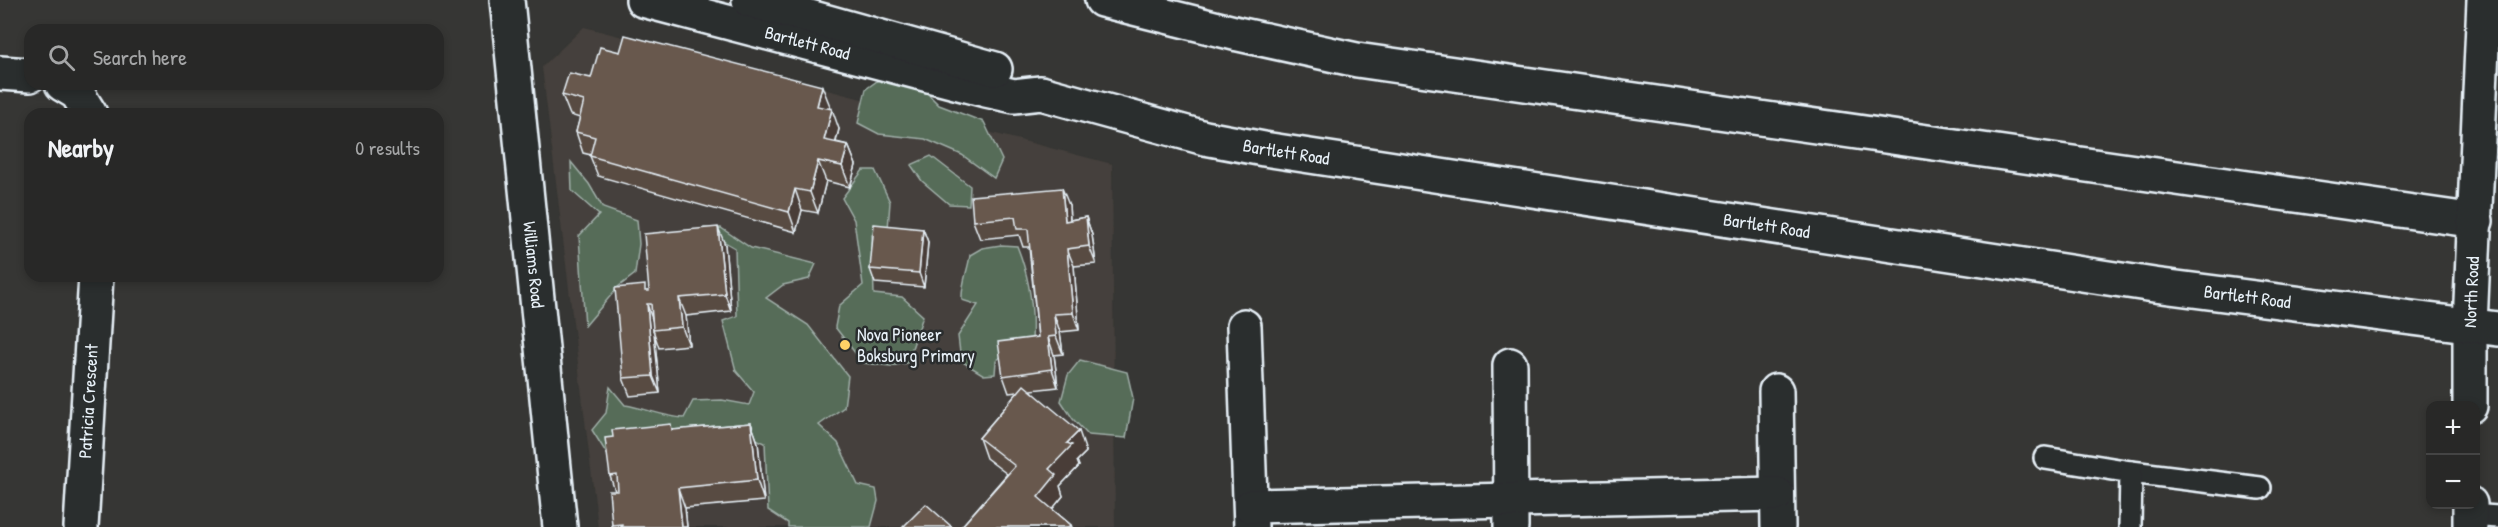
<!DOCTYPE html>
<meta charset="utf-8">
<style>
:root{--surface:#282827;--page:#343433;--text:#f1f3f6;--muted:#a5a6a7;--line:#444}
body{margin:0;font-family:"Patrick Hand",sans-serif;background:var(--page);color:var(--text)}
.controls{position:absolute;right:18px;bottom:18px;display:grid;overflow:hidden;border-radius:12px;box-shadow:0 3px 9px #0003}
.controls button{width:54px;height:54px;display:grid;place-items:center;padding:0;border:0;border-bottom:2px solid var(--line);background:var(--surface);color:var(--text);font:30px sans-serif}
.list{margin:0;padding:0;list-style:none}
h2{display:flex;justify-content:space-between;align-items:center;height:78px;margin:0;padding:0 24px;font-size:26px}
h2 small{font-size:20px;font-weight:400;color:var(--muted)}
.icon{flex:none;width:33px;height:33px;fill:none;stroke:currentColor;stroke-width:2;stroke-linecap:round;stroke-linejoin:round}
.map{position:relative;flex:none;width:2498px;height:527px;overflow:hidden}
.search{position:absolute;background:var(--surface);box-shadow:0 3px 9px #0003;left:24px;top:24px;width:420px;height:66px;display:flex;align-items:center;gap:15px;box-sizing:border-box;padding:0 21px;border-radius:18px;color:var(--muted);font-size:22px}
.panel{position:absolute;background:var(--surface);box-shadow:0 3px 9px #0003;left:24px;top:108px;width:420px;height:174px;border-radius:18px}
.map>svg:first-child{display:block}
.built{fill:#45403c}
.green{fill:#566c58;stroke:#9faea8;stroke-width:1.5}
.lines{fill:none;stroke-linecap:round;stroke-linejoin:round}
.service-casing{stroke:#e8f1f8;stroke-width:26}
.minor-casing{stroke:#e8f1f8;stroke-width:38}
.tertiary-casing{stroke:#e8f1f8;stroke-width:38}
.service{stroke:#2a2d2e;stroke-width:21}
.minor{stroke:#2a2d2e;stroke-width:33}
.tertiary{stroke:#2a2d2e;stroke-width:33}
.wall{fill:#594c43;stroke:#e8f1f8;stroke-width:1.5}
.shaded-wall{fill:#483e37;stroke:#e8f1f8;stroke-width:1.5}
.building{fill:#67584e;stroke:#e8f1f8;stroke-width:1.5}
.poi-dot{fill:#ffd166;stroke:#2a2d2e;stroke-width:2}
.labels{text-anchor:middle;stroke-width:5;stroke-linejoin:round;paint-order:stroke}
.street-label{font-size:18px;fill:#e8f1f8;stroke:#2a2d2e}
.poi-label{font-size:18px;fill:#e8f1f8;stroke:#2a2d2e;text-anchor:start}
</style>
<div class="map">
<svg width="2498" height="527" viewBox="0 0 2498 527">
<rect width="100%" height="100%" fill="#363634"/>
<filter id="ink" filterUnits="userSpaceOnUse"><feTurbulence type="fractalNoise" baseFrequency=".0167" numOctaves="2"/><feDisplacementMap in="SourceGraphic" scale="12" xChannelSelector="R" yChannelSelector="G"/><feConvolveMatrix kernelMatrix="1 2 1 2 8 2 1 2 1" color-interpolation-filters="sRGB"/></filter>
<g filter="url(#ink)">
<polygon class="built" points="584,27 1112,164 1115,527 598,527 542,67"/>
<g class="green">
<polygon points="884,76 924,90 939,105 984,122 1002,160 994,178 962,155 925,139 879,134 858,123 866,89"/>
<polygon points="931,156 970,186 969,205 949,204 922,181 911,165"/>
<polygon points="571,162 589,184 603,208 637,220 639,244 635,274 618,287 585,326 579,236 599,215 572,191"/>
<polygon points="863,170 875,170 890,202 888,229 872,235 874,294 902,297 923,316 907,363 891,366 863,363 835,327 839,306 863,285 854,220 842,198"/>
<path d="M 704,228 L 721,228 L 751,248 L 816,264 L 809,279 L 783,285 L 766,298 L 808,325 L 848,376 L 844,407 L 819,425 L 838,443 L 858,485 L 876,489 L 878,501 L 871,527 L 788,527 L 788,523 L 768,510 L 765,443 L 752,437 L 638,443 L 607,454 L 592,430 L 606,413 L 610,387 L 625,405 C 645,408 664,417 684,418 L 693,401 L 722,400 L 749,405 L 754,392 L 736,371 L 723,321 L 737,316 L 735,248 L 716,237 L 688,240 Z"/>
<path d="M 1001,245 L 1017,246 C 1029,276 1034,307 1032,340 L 1006,352 L 996,361 L 995,374 L 984,375 L 961,361 L 958,336 L 978,305 L 962,300 C 961,284 968,271 970,255 L 982,248 Z"/>
<polygon points="1080,360 1127,372 1133,398 1126,438 1088,435 1073,419 1061,401 1068,375"/>
</g>
<g class="lines">
<defs>
<g id="service">
<polyline points="2045,458 2131,472 2260,488"/>
<polyline points="2470,515 2498,517"/>
<polyline points="2130,527 2131,472"/>
</g>
<g id="minor">
<path id="s1" d="M 507,0 L 560,527"/>
<polyline points="1102,0 1238,34 1357,60 2476,221"/>
<polyline points="0,73 30,75"/>
<polyline points="62,84 77,93 90,114"/>
<polyline points="1244,326 1251,527"/>
<polyline points="1510,365 1511,527"/>
<polyline points="1776,391 1778,527"/>
<path id="s2" d="M 2470,406 L 2470,325 L 2484,0"/>
<polyline points="2470,504 2470,527"/>
<polyline points="1251,506 1777,494"/>
<path id="s3" d="M 81,527 L 96,276"/>
</g>
<g id="tertiary">
<path id="s4" d="M 643,0 L 986,90 L 1014,96 L 1041,93 L 1205,138 L 1264,149 L 2154,285 L 2498,329"/>
<polyline points="749,0 995,69"/>
</g>
</defs>
<use href="#service" class="service-casing"/>
<use href="#minor" class="minor-casing"/>
<use href="#tertiary" class="tertiary-casing"/>
<use href="#service" class="service"/>
<use href="#minor" class="minor"/>
<use href="#tertiary" class="tertiary"/>
</g>
<g class="wall">
<polygon points="591,78 830,106 829,108 839,129 836,142 848,145 856,165 850,187 826,181 818,213 802,210 796,232 598,176 590,156 591,155 583,153 576,132 580,118 570,115 562,95"/>
<polygon points="1069,205 1070,220 1086,217 1092,235 1096,264 1074,266 1079,330 1060,332 1063,354 1054,355 1058,387 1031,390 1086,452 1077,461 1079,466 1060,486 1063,496 1052,509 1071,525 1072,527 961,527 1007,474 986,458 979,438 1018,392 1009,393 1003,376 1038,337 1029,247 1023,247 1019,235 980,239 973,221"/>
<polygon points="923,229 928,242 924,287 875,283 870,269"/>
<polygon points="725,245 731,311 686,316 689,345 659,348 654,333 660,393 630,396 623,378 647,291 649,291"/>
<polygon points="751,423 758,443 764,501 685,508 687,527 613,527 612,525 615,491 610,476 673,430"/>
</g>
<g class="shaded-wall">
<polygon points="822,86 830,106 824,126 817,106"/>
<polygon points="832,109 839,129 831,160 824,140"/>
<polygon points="848,145 856,165 850,187 842,166"/>
<polygon points="818,161 826,181 818,213 810,192"/>
<polygon points="1062,188 1069,205 1071,238 1065,221"/>
<polygon points="795,189 802,210 796,232 789,212"/>
<polygon points="1086,217 1092,235 1096,264 1089,246"/>
<polygon points="718,227 725,245 731,311 725,294"/>
<polygon points="923,229 928,242 924,287 919,273"/>
<polygon points="1067,249 1074,266 1079,330 1073,313"/>
<polygon points="679,298 686,316 689,345 682,327"/>
<polygon points="647,304 653,322 653,330 654,333 660,393 653,376"/>
<polygon points="1054,314 1060,332 1063,354 1056,336"/>
<polygon points="1048,337 1054,355 1058,387 1052,369"/>
<polygon points="751,423 758,443 764,501 757,480"/>
<polygon points="1079,431 1086,452 1077,461 1079,466 1060,486 1063,496 1046,517 1038,497 1049,469 1067,443"/>
<polygon points="678,488 685,508 687,527 682,527"/>
</g>
<g class="building">
<polygon points="625,35 822,86 817,106 832,109 824,140 848,145 842,166 818,161 810,192 795,189 789,212 590,156 595,137 576,132 584,101 562,95 569,73 591,78 600,47 620,52"/>
<polygon points="1062,188 1065,221 1086,217 1089,246 1067,249 1073,313 1054,314 1056,336 1048,337 1052,369 1003,376 998,342 1038,337 1028,229 1017,229 1015,217 973,221 971,196"/>
<polygon points="874,224 923,229 919,273 870,269"/>
<polygon points="718,227 725,294 679,298 682,327 653,330 651,304 647,304 653,376 623,378 615,288 645,285 645,291 649,291 644,234"/>
<polygon points="1024,385 1079,431 1067,443 1072,445 1049,469 1056,475 1038,497 1071,525 1069,527 961,527 1015,466 979,438"/>
<polygon points="751,423 757,480 678,488 682,527 622,527 622,524 612,525 609,491 618,491 617,475 610,476 605,438 613,437 612,430 671,424 672,430"/>
<polygon points="926,504 952,527 903,527"/>
</g>
</g>
<circle class="poi-dot" cx="845" cy="345" r="6"/>
<g class="labels">
<g class="street-label">
<text dy="6" stroke="none"><textPath href="#s4" startOffset="170">Bartlett Road</textPath></text>
<text dy="6" stroke="none"><textPath href="#s4" startOffset="663">Bartlett Road</textPath></text>
<text dy="6" stroke="none"><textPath href="#s4" startOffset="1149">Bartlett Road</textPath></text>
<text dy="6" stroke="none"><textPath href="#s1" startOffset="266">Williams Road</textPath></text>
<text dy="6" stroke="none"><textPath href="#s2" startOffset="114">North Road</textPath></text>
<text dy="6" stroke="none"><textPath href="#s4" startOffset="1635">Bartlett Road</textPath></text>
<text dy="6" stroke="none"><textPath href="#s3" startOffset="126">Patricia Crescent</textPath></text>
</g>
<g class="poi-label">
<text x="857" y="341">Nova Pioneer<tspan x="857" dy="21">Boksburg Primary</tspan></text>
</g>
</g>
</svg>
<div class="controls">
<button>+</button>
<button>−</button>
</div>
<div class="search"><svg class="icon" aria-label="search" viewBox="0 0 24 24"><circle cx="10" cy="10" r="6"/><path d="M15 15l6 6"/></svg>Search here</div>
<section class="panel">
<h2>Nearby<small>0 results</small></h2>
<ul class="list">
</ul>
</section>
</div>
